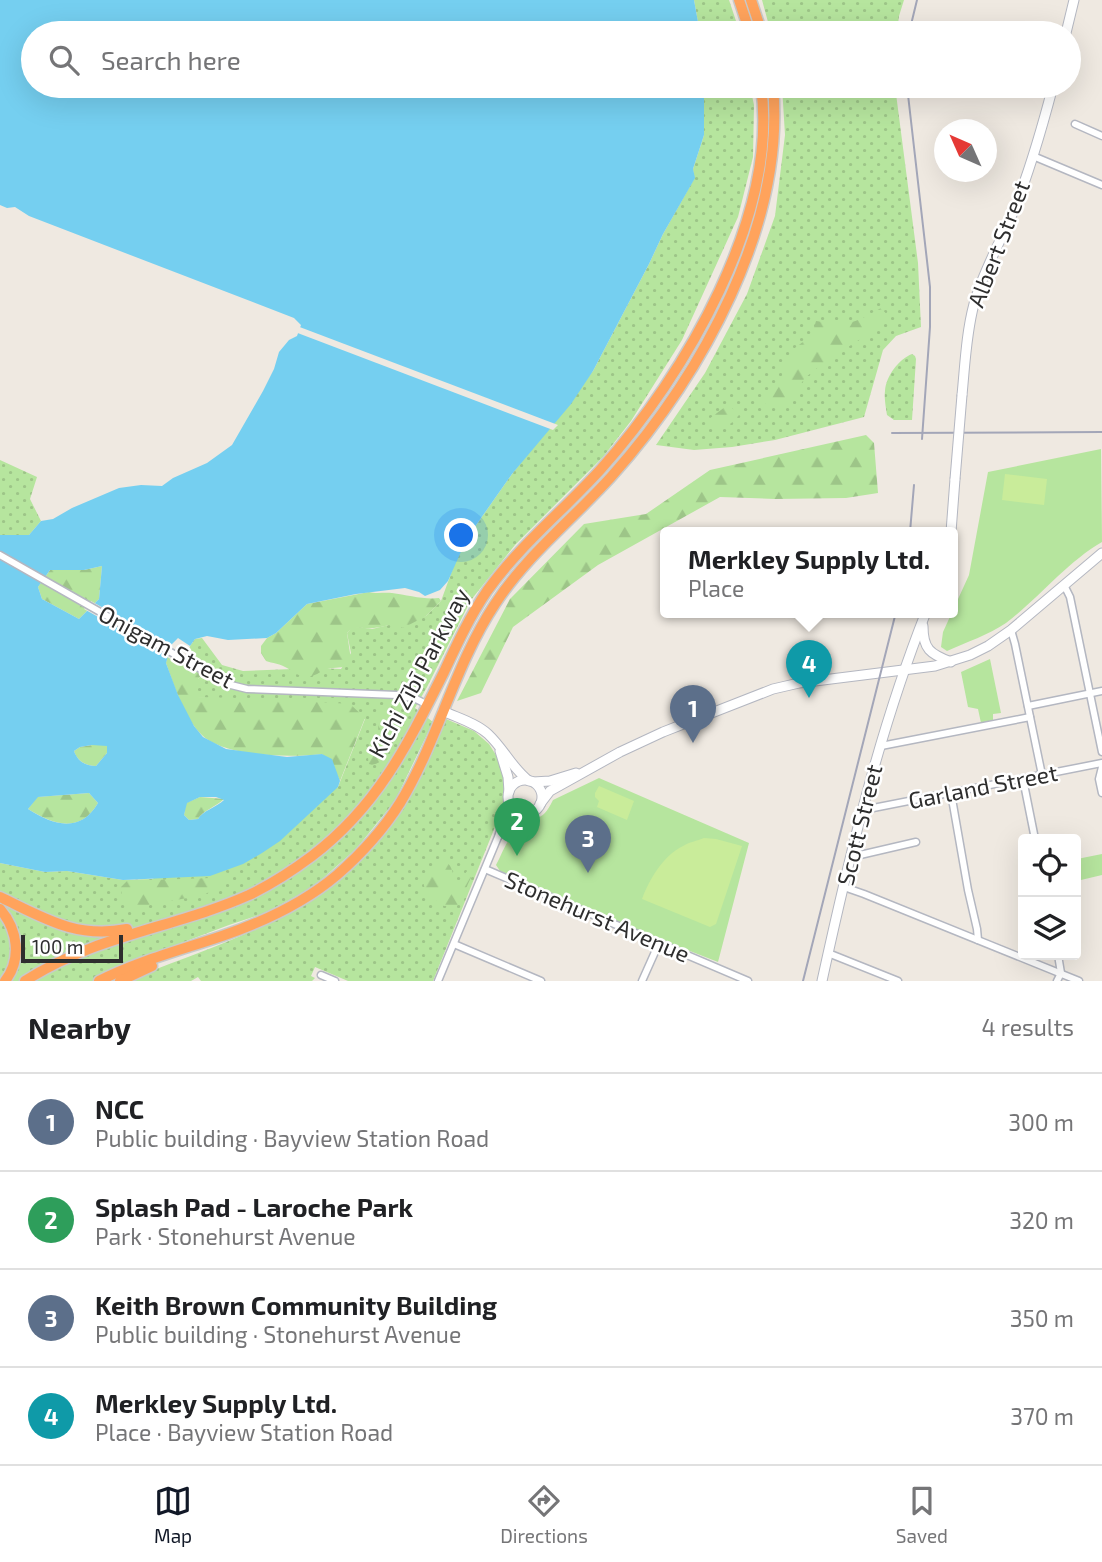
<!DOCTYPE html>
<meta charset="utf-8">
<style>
:root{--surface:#fff;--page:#f2f2f2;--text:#202124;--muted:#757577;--line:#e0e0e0;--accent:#111827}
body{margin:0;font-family:"Exo 2",sans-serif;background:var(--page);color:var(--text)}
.controls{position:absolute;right:21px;bottom:21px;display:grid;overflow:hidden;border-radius:7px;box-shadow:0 7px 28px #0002}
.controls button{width:63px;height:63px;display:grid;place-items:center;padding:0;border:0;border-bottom:2px solid var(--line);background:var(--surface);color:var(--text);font:35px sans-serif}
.compass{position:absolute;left:934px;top:119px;width:63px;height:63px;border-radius:50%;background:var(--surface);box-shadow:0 7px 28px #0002;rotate:315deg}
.scale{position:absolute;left:21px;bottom:18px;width:102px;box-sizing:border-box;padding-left:7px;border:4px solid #2e2e2e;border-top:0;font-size:19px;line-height:24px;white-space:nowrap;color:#2e2e2e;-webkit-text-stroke:5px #fff;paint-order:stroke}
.you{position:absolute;left:462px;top:536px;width:24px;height:24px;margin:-18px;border:5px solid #fff;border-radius:50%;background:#1a73e8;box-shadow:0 0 0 10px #1a73e833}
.badge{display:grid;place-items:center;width:46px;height:46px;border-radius:50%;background:var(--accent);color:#fff;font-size:23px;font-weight:700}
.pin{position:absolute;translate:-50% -58px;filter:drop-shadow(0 2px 4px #0008)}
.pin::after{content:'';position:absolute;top:37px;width:24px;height:21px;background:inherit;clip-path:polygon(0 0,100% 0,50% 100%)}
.popup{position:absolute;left:660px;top:527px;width:298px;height:91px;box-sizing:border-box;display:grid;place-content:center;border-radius:7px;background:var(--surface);filter:drop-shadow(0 2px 5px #0005);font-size:23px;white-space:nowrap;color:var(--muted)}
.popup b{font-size:26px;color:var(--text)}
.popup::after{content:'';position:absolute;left:50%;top:100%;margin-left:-14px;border:14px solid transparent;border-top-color:var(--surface)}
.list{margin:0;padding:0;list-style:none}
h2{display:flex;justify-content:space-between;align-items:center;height:91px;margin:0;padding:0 28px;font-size:30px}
h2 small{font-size:23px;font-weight:400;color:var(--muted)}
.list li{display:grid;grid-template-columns:46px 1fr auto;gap:21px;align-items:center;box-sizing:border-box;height:98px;padding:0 28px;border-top:2px solid var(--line)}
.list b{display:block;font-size:26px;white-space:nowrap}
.list p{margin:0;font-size:23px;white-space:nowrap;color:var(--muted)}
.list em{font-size:23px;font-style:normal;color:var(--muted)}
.icon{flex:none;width:38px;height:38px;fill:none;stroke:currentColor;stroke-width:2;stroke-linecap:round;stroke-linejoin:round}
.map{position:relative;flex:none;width:1102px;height:981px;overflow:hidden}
.search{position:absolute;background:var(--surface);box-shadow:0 7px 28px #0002;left:21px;right:21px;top:21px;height:77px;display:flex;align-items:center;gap:18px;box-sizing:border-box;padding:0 24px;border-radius:38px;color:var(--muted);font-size:26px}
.sheet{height:483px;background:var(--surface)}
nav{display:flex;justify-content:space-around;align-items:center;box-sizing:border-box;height:98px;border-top:2px solid var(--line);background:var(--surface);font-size:19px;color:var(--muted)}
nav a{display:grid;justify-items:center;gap:4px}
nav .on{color:var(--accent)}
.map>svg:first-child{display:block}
.grass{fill:url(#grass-dots)}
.forest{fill:url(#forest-firs)}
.park{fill:#b6e59e}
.pitch{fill:#c9ec9a}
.water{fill:#75cff0;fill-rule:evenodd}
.pier{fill:#efe9e1}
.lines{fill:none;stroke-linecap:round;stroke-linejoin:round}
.street-casing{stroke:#b4b7c1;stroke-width:9}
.secondary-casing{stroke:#b4b7c1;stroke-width:11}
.highway-casing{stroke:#c9c9c9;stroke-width:13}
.street{stroke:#fff;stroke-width:6}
.secondary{stroke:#fff;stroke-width:9}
.highway{stroke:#ffa35c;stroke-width:10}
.tram{stroke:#a3a6b8;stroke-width:2}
.secondary-bridge-casing{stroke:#b4b7c1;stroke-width:11;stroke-linecap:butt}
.secondary-bridge{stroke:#fff;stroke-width:9}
.labels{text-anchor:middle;stroke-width:5;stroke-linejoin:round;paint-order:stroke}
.street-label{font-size:23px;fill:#2e2e2e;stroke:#fff}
</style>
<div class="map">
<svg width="1102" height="981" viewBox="0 0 1102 981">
<defs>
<pattern id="grass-dots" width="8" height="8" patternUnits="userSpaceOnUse" patternTransform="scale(1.75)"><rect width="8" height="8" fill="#b6e59e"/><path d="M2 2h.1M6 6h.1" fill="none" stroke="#9dc588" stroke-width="1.8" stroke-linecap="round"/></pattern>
<pattern id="forest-firs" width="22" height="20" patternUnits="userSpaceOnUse" patternTransform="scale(1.75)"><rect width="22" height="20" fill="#b6e59e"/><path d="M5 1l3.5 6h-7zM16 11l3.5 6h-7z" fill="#9dc588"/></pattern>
</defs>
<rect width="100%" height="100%" fill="#efe9e1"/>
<g class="grass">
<polygon points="694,0 729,0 740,33 700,33"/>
<polygon points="762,0 904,0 899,16 897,33 771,33"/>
<polygon points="704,86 750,86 754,105 753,157 738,217 682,340 631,421 603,457 515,545 471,600 427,687 415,708 433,722 395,801 356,849 312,888 265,913 229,925 120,966 107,981 0,981 0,863 45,872 67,871 123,880 152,879 338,787 365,719 198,697 198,679 202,675 184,663 190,646 195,639 202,638 222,665 243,671 319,668 341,669 351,653 347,633 352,628 358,627 372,629 426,616 441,601 456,560 467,538 512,474 593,371 649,264 663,234 694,179 693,169 704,135"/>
<polygon points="782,86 895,86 918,263 921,327 896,336 883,350 864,417 775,440 732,447 694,450 656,445 705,373 747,294 775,216 785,135"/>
<path d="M 912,354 L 915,356 L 916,359 L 912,420 L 894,420 L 887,415 C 886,408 884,398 885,391 C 886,376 899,359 912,354 Z"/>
<polygon points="0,460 37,477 30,499 41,521 29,535 0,535"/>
<path d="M 446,719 L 474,731 L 489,744 L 501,763 L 505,775 L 503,807 L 433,981 L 348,981 L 315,967 L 311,976 L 315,978 L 312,981 L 201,981 L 198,977 L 191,981 L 130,981 L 143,974 C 236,938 338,907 396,818 C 415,789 432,751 446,719 Z"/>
</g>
<g class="forest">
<path d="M 881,308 L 891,319 L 822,364 L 805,378 L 784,408 L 767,406 L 764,402 L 777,389 L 791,351 L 812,335 L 816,321 C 849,326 853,324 881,308 Z"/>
<path d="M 730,406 L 739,415 C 731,424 724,431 712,428 L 709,419 L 725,407 Z"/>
<polygon points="866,435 874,443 878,493 846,498 775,499 720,497 598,565 513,627 481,693 457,701 510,599 584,524 646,514 710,470"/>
<polygon points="102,566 99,599 79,619 42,599 38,587 50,570 84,570"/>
<path d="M 369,592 C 377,594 384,592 392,593 C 407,595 425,600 439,598 L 441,601 L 426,616 L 403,628 C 390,622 387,627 374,628 C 363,630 356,624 347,633 L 351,660 C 345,668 342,667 333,668 C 325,668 319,674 312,676 C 301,679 296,673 287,668 C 281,664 272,663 266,661 L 261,653 L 261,646 L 267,638 L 276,633 L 307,604 Z"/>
<path d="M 167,657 L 182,665 L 184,663 L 202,675 L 198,679 L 198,697 L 274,699 L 350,704 L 365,718 L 340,781 L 332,764 L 322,754 C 293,758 224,757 202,735 C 184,718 174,685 166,663 Z"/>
<path d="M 385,706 L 392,706 C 407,721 398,731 391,747 C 387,757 383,762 372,765 L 369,764 C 365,750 376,743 378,731 C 379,725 377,719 378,713 Z"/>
<path d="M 92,745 L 107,745 L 107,753 L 96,766 C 86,766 77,761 74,751 L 80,747 Z"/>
<path d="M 89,793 L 98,803 C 80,834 54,825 28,809 L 37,797 Z"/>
<path d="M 200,797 L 224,799 C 217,806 202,811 198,819 L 189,820 L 184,815 L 186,803 Z"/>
<path d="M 443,861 C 452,863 452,872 455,880 L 459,881 L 468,870 L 476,867 L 458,905 L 444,906 L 426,894 L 423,881 L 428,871 Z"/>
<polygon points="224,872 228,873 225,882 204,895 148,905 134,910 127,909 122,898 121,887 127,881 132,881 143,884 153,880 210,878"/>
</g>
<g class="park">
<path d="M 1101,449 L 1102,542 C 1067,562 1038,599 1006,623 C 988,635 967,642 947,651 L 941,647 L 943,632 L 969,575 L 988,472 Z"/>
<polygon points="990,659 1001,713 993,714 993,720 981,723 978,709 968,707 961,672"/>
<path d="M 599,778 L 749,843 L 718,962 L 616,922 L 500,871 L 496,865 C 503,852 508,836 519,827 C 535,814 541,825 553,800 Z"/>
<polygon points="1102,854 1102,875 1081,880 1077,859"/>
</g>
<g class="pitch">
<polygon points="1005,474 1047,479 1044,505 1002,500"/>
<polygon points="599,786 634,801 627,820 597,807 599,801 595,797 595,793"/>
<path d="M 704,838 L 716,839 L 742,846 L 716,924 L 710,927 L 642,899 C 650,878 663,856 683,846 C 689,842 697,841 704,838 Z"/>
</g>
<path class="water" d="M 0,0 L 694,0 L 700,33 L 33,33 L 33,86 L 704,86 L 704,135 L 693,169 L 695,178 L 663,234 L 649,264 L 593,371 L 571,404 L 512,474 L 467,538 L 448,581 L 440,590 L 425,596 L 419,592 L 405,588 L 356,594 L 307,604 L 276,633 L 267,638 L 228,640 L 207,636 L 195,639 L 190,646 L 178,638 L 171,645 L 166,663 L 178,695 L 194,726 L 203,737 L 226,749 L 287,757 L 322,754 L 332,759 L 340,781 L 338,787 L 280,841 L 262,853 L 243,864 L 210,876 L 123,880 L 67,871 L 45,872 L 0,863 L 0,535 L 29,535 L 41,521 L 53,519 L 72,508 L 119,488 L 141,485 L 162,486 L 173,478 L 207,463 L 232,445 L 263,391 L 274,369 L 279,352 L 289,340 L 297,336 L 301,325 L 294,318 L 29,216 L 15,207 L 7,208 L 0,205 ZM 102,566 L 99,599 L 79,619 L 42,599 L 38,587 L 50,570 L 84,570 ZM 92,745 L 107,746 L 107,753 L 96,766 C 86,766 78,762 74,751 L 80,747 ZM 89,793 L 98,803 C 80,834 53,825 28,809 L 38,797 ZM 200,797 L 216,797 L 224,800 C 217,807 202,811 198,819 L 189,820 L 184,815 L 187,803 Z"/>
<g class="pier">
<polygon points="297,326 558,425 553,430 295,332"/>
<polygon points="91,601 174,648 171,658 84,609"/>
</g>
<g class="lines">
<defs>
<g id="street">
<polyline points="1075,124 1102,136"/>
<polyline points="1033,156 1102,185"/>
<polyline points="0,555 211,675 231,685 247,689 397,695 416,699 428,705"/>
<polyline points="1064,585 1070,597 1102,752"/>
<polyline points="1011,630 1015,644 1042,775"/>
<polyline points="1028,706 1102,691"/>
<polyline points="881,746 1030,717"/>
<polyline points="1102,767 1099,779 1102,793"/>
<polyline points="1023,779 1035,839"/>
<polyline points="951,793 968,890 977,929 978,940"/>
<polyline points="863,810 1102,763"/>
<polyline points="499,836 514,820 528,813"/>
<polyline points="853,853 860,855 916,842"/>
<polyline points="485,869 748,981"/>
<polyline points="844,887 864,894 1079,981"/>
<polyline points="454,944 541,981"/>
<polyline points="828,953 898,981"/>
<polyline points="321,975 335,981"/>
<polyline points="438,981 498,837 507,810 508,798"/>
<polyline points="642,981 659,943"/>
<polyline points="1057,981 1061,973 1058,955"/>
</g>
<g id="secondary">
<polyline points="1066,33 1074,0"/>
<path d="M 962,395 C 965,365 966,334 974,304 C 983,271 1001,241 1014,210 C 1030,170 1042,128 1053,86"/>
<polyline points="951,532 955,479"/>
<path d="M 923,626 C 923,649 930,654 951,662"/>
<path d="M 443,711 C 458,718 476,723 488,734 C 504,749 512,768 529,781"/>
<polyline points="500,751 508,777 509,792"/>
<circle cx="525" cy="797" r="17"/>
<polyline points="533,782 550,781 576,773"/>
<polyline points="540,804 550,791 620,752 663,732 773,689 799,683 935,666 970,655 988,646 1011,630 1102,553"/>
<path d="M 822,981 C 849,857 879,731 926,612"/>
</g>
<g id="highway">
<polyline points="739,0 750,33"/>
<polyline points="751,0 762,33"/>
<path d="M 0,897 C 44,918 76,939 127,929"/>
<path d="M 0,909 C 18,930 22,959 5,981"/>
<path d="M 25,981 C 95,935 175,928 249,895 C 272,884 292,871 312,856 C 378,806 408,744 444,672 C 457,644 470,616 487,591 C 520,545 564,510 601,469 C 685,375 779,216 761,86"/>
<path d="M 99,981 C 138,961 181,950 222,936 C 263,922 304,903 337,875 C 361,854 383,830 400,803 C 438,741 454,666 495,604 C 526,556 572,520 611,477 C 701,376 786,225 773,86"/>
<polyline points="120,981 152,966"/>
</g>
</defs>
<use href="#street" class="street-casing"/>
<use href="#secondary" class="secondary-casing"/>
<use href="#highway" class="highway-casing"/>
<use href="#street" class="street"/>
<use href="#secondary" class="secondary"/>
<use href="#highway" class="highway"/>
<g class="tram">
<polyline points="909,33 917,0"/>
<polyline points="907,86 930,287 930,327 922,439"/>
<polyline points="892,433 1102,432"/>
<polyline points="910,532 914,485"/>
<polyline points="803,981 896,612"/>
</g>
<defs>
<polyline id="secondary-bridge" points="955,479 962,395"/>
</defs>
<use href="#secondary-bridge" class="secondary-bridge-casing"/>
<use href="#secondary-bridge" class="secondary-bridge"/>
</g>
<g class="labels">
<g class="street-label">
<text transform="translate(999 244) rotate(-69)" y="8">Albert Street</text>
<text transform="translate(166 647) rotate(28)" y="8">Onigam Street</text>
<text transform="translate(419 673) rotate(-62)" y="8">Kichi Zībī Parkway</text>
<text transform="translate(983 787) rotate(-11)" y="8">Garland Street</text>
<text transform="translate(860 825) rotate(-76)" y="8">Scott Street</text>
<text transform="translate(597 917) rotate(23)" y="8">Stonehurst Avenue</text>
</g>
</g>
</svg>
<div class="controls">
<button><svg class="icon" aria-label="locate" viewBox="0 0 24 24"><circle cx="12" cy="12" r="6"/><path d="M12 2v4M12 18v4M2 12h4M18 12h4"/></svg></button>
<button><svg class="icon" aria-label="layers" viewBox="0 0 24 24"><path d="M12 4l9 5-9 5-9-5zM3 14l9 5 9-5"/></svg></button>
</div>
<svg class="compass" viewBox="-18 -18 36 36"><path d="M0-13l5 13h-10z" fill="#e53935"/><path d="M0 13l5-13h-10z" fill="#757577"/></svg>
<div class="scale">100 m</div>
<div class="you"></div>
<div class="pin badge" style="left:693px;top:743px;background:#5c6f8a">1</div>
<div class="pin badge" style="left:517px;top:856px;background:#2e9e5b">2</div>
<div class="pin badge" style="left:588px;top:873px;background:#5c6f8a">3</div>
<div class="pin badge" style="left:809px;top:698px;background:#0f9aa8">4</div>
<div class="popup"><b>Merkley Supply Ltd.</b>Place</div>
<div class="search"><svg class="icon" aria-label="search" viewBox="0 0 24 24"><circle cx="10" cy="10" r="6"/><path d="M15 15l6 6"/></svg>Search here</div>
</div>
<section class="sheet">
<h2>Nearby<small>4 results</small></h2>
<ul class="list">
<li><span class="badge" style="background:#5c6f8a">1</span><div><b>NCC</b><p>Public building · Bayview Station Road</p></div><em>300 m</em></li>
<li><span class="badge" style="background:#2e9e5b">2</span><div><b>Splash Pad - Laroche Park</b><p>Park · Stonehurst Avenue</p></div><em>320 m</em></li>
<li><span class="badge" style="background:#5c6f8a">3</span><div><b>Keith Brown Community Building</b><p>Public building · Stonehurst Avenue</p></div><em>350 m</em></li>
<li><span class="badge" style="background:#0f9aa8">4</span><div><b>Merkley Supply Ltd.</b><p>Place · Bayview Station Road</p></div><em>370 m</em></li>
</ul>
</section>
<nav>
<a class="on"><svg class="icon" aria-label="map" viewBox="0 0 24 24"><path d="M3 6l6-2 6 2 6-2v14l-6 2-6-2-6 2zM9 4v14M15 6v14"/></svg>Map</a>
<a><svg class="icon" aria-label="directions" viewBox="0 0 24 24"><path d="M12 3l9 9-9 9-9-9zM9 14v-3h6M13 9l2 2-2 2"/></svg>Directions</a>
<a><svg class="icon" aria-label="saved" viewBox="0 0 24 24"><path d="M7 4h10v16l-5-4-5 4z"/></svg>Saved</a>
</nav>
